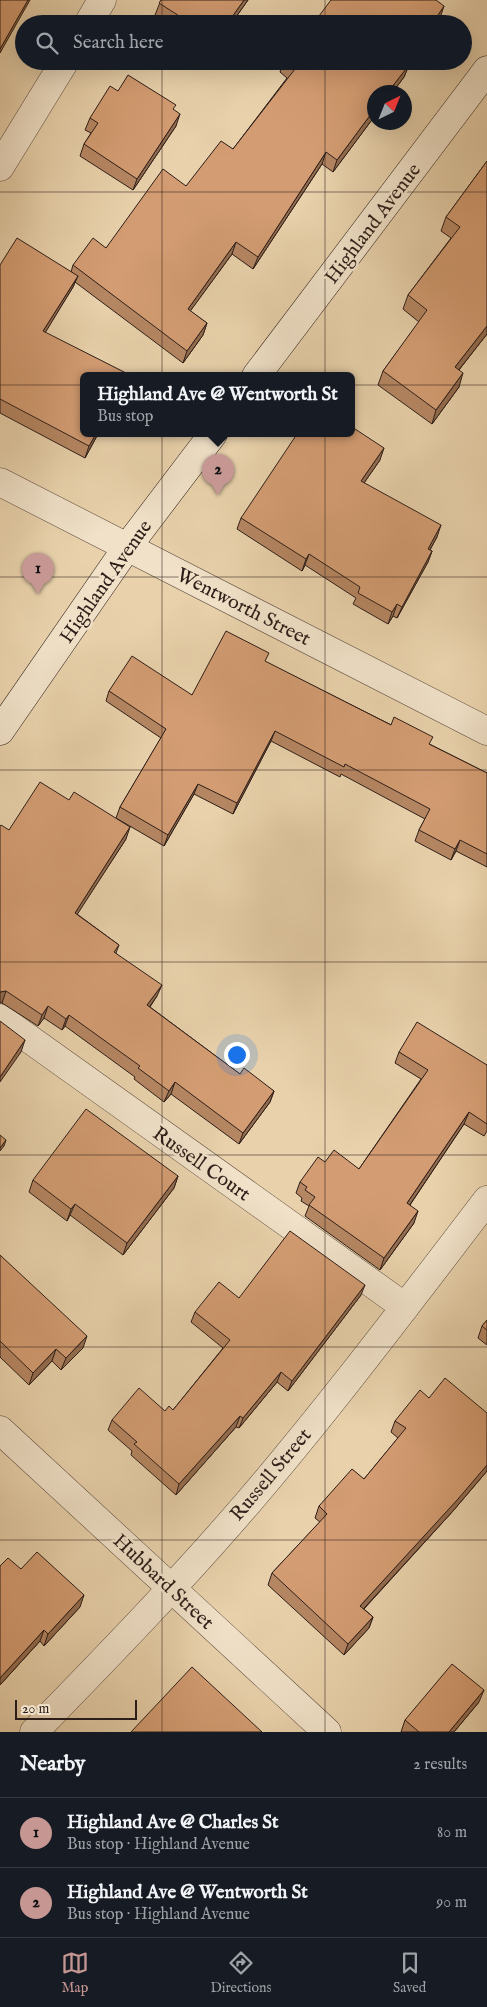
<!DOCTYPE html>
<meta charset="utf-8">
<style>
:root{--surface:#171b24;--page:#242831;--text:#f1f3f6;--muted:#9ea1a6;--line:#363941;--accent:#c59692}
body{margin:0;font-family:"IM FELL English",serif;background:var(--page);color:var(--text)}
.compass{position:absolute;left:367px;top:85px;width:45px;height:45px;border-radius:50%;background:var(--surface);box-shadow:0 5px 20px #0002;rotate:43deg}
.scale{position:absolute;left:15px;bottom:12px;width:122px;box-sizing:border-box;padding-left:5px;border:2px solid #2d1e19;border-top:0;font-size:14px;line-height:18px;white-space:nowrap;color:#2d1e19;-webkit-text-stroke:4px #f0e1c8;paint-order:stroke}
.you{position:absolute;left:236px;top:1054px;width:18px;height:18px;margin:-12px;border:4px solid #fff;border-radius:50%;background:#1a73e8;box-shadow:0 0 0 8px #1a73e833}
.badge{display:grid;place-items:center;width:32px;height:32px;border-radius:50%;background:var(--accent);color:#111;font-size:16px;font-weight:700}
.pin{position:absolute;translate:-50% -41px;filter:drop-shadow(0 1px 2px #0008)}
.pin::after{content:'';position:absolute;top:26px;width:18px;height:15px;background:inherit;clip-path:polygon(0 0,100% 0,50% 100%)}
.popup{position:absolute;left:80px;top:372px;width:275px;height:65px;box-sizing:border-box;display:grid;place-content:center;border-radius:8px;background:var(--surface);filter:drop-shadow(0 1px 4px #0005);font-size:16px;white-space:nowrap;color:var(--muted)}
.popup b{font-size:19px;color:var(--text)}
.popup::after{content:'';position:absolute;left:50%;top:100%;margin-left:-10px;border:10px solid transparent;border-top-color:var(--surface)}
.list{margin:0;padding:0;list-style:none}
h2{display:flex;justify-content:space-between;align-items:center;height:65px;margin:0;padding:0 20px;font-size:21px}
h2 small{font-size:16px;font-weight:400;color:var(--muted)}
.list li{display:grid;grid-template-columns:32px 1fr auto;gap:15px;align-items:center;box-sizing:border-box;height:70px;padding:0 20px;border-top:1px solid var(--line)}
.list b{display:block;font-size:19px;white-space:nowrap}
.list p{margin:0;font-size:16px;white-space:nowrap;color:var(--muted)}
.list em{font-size:16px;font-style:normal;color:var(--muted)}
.icon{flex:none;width:28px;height:28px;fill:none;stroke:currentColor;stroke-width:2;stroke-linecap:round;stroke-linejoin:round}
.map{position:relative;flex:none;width:487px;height:1732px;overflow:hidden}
.search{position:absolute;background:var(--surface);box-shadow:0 5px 20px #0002;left:15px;right:15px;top:15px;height:55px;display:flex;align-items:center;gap:12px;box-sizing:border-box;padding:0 18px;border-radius:28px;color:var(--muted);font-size:19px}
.sheet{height:205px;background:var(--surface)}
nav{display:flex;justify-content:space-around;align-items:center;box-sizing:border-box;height:70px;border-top:1px solid var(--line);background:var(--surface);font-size:14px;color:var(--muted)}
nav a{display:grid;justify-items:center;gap:2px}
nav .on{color:var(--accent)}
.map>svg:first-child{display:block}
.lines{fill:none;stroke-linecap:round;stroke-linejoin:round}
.minor-casing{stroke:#5c4b3e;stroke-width:29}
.secondary-casing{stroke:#2d1e19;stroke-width:29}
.minor{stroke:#f0e1c8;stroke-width:28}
.secondary{stroke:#f0e1c8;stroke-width:28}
.wall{fill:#b58662;stroke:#2d1e19}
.shaded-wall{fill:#946d50;stroke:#2d1e19}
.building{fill:#d39c72;stroke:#2d1e19}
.grid{fill:none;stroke:#2d1e19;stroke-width:1;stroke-opacity:0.55}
.labels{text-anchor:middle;stroke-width:5;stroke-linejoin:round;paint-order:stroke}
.street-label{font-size:20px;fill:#2d1e19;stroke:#f0e1c8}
</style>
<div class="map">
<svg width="487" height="1732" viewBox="0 0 487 1732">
<rect width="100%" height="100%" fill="#e8d1ab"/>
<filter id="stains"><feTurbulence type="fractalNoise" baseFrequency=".004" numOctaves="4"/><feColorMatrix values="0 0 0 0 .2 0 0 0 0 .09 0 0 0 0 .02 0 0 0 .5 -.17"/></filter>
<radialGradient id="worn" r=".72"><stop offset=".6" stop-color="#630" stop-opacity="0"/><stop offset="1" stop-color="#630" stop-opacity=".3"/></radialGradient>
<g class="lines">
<defs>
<g id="minor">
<polyline points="88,24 102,0"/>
<polyline points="0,167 65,61"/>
<polyline points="0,482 487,731"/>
<polyline points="0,1018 405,1307"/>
<polyline points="0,1430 327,1732"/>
<path d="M 34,1732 C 106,1658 178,1584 246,1505 C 330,1407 408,1303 487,1200"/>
</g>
<g id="secondary">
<polyline points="256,376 487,70"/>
<polyline points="0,731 128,546 213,434"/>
</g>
</defs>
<use href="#minor" class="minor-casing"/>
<use href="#secondary" class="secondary-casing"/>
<use href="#minor" class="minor"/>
<use href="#secondary" class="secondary"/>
</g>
<g class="wall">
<polygon points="161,0 248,0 231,24 169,24 155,15"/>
<polygon points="284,61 408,61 406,64 409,65 404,77 393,92 374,92 374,117 333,172 322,164 253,269 232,254 190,311 207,323 203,335 183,363 75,282 73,287 45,332 84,434 98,434 85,458 0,413 0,265 71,272 73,265 106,248 186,186 233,149 287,78 280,72"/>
<polygon points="118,91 174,110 176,126 133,190 80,156 84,144 91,133 85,130 90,118"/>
<polygon points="487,161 487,334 459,370 459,387 432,424 378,385 383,371 419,322 403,309 408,295 451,238 441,231 446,217"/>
<polygon points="380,460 364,483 437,537 430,550 432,551 428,562 397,618 393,616 388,624 353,604 356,598 305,565 302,571 237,529 241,518"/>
<polygon points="266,662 487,773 487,867 456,851 451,860 415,841 419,830 425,819 341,774 340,777 271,741 233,814 194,794 164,846 116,818 120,807 161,738 106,701 109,691 192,695"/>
<polygon points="9,830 126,839 77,914 119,945 116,953 157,996 150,1007 240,1074 274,1091 270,1102 239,1144 171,1094 164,1102 134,1079 135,1077 65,1026 62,1030 44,1018 38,1026 2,1003"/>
<polygon points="399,1052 487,1065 487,1131 484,1136 464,1124 410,1205 414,1223 380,1270 305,1216 309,1206 301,1201 302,1198 296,1193 300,1182 325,1162 359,1169 421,1079 395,1063"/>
<polygon points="178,1176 174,1188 123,1255 70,1215 67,1221 29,1192 33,1180"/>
<polygon points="0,1255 83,1348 61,1370 52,1361 29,1385 0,1357"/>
<polygon points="361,1295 288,1391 277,1382 239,1428 236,1427 176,1495 131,1455 132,1451 108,1430 112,1420 165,1411 173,1410 223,1348 191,1322 195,1312 239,1298"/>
<polygon points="487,1320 487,1345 478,1338 482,1326"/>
<polygon points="429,1398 487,1413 487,1471 453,1511 364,1609 373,1617 369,1628 344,1655 268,1585 272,1573 320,1522 315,1518 319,1506 364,1479 398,1438 391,1432 395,1421"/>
<polygon points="0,1566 21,1569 80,1607 44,1646 40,1641 0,1685"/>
<polygon points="479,1702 454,1732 401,1732 405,1720"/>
</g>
<g class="shaded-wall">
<polygon points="28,0 30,0 0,53 0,49"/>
<polygon points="244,0 248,0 231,24 227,24"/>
<polygon points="444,6 440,18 436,24 432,24"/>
<polygon points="409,65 404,77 393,92 388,92"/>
<polygon points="374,110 374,117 333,172 337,160"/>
<polygon points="180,114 176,126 133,190 137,179"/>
<polygon points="326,152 322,164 253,269 258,257"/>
<polygon points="236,242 232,254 183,321 188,309"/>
<polygon points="78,276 73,287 39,343 43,331"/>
<polygon points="207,323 203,335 183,363 187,351"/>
<polygon points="487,326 487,334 450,381 455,367"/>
<polygon points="463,373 459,387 432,424 436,410"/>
<polygon points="96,434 98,434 85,458 89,446"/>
<polygon points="384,448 380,460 357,493 361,481"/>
<polygon points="441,525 437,537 424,560 428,549"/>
<polygon points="432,551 428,562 397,618 402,607"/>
<polygon points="309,554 305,565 302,571 306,559"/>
<polygon points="397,604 393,616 388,624 392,612"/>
<polygon points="275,731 271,741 233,814 237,803"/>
<polygon points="198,784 194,794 164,846 168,835"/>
<polygon points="130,827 126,839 71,924 75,913"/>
<polygon points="460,840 456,851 451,860 455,849"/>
<polygon points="162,985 157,996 143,1016 147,1005"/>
<polygon points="6,991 2,1003 0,1003 0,992"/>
<polygon points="48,1006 44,1018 38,1026 42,1015"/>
<polygon points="69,1015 65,1026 62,1030 66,1019"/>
<polygon points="25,1040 21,1052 0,1082 0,1077"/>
<polygon points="175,1082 171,1094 164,1102 169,1091"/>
<polygon points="274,1091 270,1102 239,1144 243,1133"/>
<polygon points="469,1112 464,1124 403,1215 407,1203"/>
<polygon points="6,1140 4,1146 0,1151 0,1148"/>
<polygon points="178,1176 174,1188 123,1255 127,1243"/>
<polygon points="75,1204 70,1215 67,1221 71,1209"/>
<polygon points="418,1211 414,1223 380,1270 384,1258"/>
<polygon points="365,1285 361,1295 288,1391 292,1381"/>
<polygon points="87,1336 83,1348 61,1370 66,1358"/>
<polygon points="56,1349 52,1361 29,1385 33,1373"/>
<polygon points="281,1372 277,1382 239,1428 243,1418"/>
<polygon points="240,1416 236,1427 176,1495 179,1484"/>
<polygon points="487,1465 487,1471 453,1511 356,1617 360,1606"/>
<polygon points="84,1595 80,1607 44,1646 48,1634"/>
<polygon points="373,1617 369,1628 344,1655 348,1644"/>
<polygon points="44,1630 40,1641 0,1685 0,1678"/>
<polygon points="484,1690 479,1702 454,1732 449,1732"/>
</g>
<g class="building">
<polygon points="0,0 28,0 0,49"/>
<polygon points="161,0 244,0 227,24 185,24 187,21 159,3"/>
<polygon points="331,0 436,0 444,6 432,24 313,24"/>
<polygon points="285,61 404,61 409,65 388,92 374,92 374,110 337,160 326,152 258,257 236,242 188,309 207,323 187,351 73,265 93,238 106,248 163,169 186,186 221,141 233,149 295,69"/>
<polygon points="128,75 176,105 173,109 180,114 137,179 84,144 98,123 90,118 110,86 118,91"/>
<polygon points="487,161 487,326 455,367 463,373 436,410 383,371 427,310 408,295 460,227 446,217"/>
<polygon points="17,238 78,276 43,331 128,374 127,376 84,376 84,434 96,434 89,446 0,399 0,265"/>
<polygon points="352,427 384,448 361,481 441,525 428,549 432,551 402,607 397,604 392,612 358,593 360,587 309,554 306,559 241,518 297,434 352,434"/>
<polygon points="226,631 269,653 265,661 391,725 394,717 433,737 429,744 487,773 487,854 460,840 455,849 419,830 430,809 345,764 344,767 275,731 237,803 198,784 168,835 120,807 166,729 109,691 132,656 192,695"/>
<polygon points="40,782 69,800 74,792 130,827 75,913 119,945 114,952 162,985 147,1005 240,1074 244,1068 274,1091 243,1133 175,1082 169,1091 138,1068 140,1066 69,1015 66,1019 48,1006 42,1015 6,991 0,992 0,826 1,825 9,830"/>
<polygon points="0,1021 25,1040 0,1077"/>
<polygon points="417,1022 487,1065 487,1124 469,1112 407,1203 418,1211 384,1258 309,1205 315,1197 305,1190 307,1187 300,1182 318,1157 325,1162 334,1150 359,1169 428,1070 399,1052"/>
<polygon points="86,1109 178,1176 127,1243 75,1204 71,1209 33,1180"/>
<polygon points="0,1135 6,1140 0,1148"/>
<polygon points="290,1231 365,1285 292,1381 281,1372 243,1418 240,1416 179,1484 134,1444 137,1442 112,1420 139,1388 165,1411 169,1406 173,1410 230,1340 195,1312 219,1282 239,1298"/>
<polygon points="0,1255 87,1336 66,1358 56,1349 33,1373 0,1341"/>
<polygon points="487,1320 487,1330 482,1326"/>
<polygon points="445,1378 487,1413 487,1465 458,1499 360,1606 373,1617 348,1644 272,1573 327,1514 319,1506 352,1469 364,1479 406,1428 395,1421 420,1390 429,1398"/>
<polygon points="37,1552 84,1595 48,1634 44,1630 0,1678 0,1566 8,1558 21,1569"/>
<polygon points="452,1664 484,1690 449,1732 419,1732 405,1720"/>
<polygon points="192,1667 262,1732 131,1732"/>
</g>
<path class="grid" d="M 162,0 L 162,24M 325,0 L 325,24M 162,61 L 162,1732M 325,61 L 325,1732M 0,192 L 487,192M 0,385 L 487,385M 0,577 L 487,577M 0,770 L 487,770M 0,962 L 487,962M 0,1155 L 487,1155M 0,1347 L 487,1347M 0,1540 L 487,1540"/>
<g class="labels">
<g class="street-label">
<text transform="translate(372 223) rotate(-53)" y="7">Highland Avenue</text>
<text transform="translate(105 581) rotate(-55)" y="7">Highland Avenue</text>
<text transform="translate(244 606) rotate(27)" y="7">Wentworth Street</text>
<text transform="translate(202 1163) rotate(35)" y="7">Russell Court</text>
<text transform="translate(270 1474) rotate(-50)" y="7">Russell Street</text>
<text transform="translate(164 1581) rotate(43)" y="7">Hubbard Street</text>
</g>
</g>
<rect width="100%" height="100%" filter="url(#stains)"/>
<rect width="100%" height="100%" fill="url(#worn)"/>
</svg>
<svg class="compass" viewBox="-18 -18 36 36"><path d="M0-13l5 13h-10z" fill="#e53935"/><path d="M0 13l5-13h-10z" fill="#9ea1a6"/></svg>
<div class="scale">20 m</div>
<div class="you"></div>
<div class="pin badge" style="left:38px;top:594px">1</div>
<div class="pin badge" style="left:218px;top:495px">2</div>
<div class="popup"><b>Highland Ave @ Wentworth St</b>Bus stop</div>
<div class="search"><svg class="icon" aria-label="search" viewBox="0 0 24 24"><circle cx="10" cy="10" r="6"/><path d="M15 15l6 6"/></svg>Search here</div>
</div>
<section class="sheet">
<h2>Nearby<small>2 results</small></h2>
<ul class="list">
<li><span class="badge">1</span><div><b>Highland Ave @ Charles St</b><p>Bus stop · Highland Avenue</p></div><em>80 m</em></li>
<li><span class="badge">2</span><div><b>Highland Ave @ Wentworth St</b><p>Bus stop · Highland Avenue</p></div><em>90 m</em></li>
</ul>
</section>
<nav>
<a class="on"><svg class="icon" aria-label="map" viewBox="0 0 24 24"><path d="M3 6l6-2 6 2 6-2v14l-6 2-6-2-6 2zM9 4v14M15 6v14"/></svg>Map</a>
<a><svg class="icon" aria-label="directions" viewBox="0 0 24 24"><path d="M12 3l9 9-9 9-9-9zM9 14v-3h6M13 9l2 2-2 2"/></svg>Directions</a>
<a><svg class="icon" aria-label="saved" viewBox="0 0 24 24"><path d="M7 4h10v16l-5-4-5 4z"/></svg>Saved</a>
</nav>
